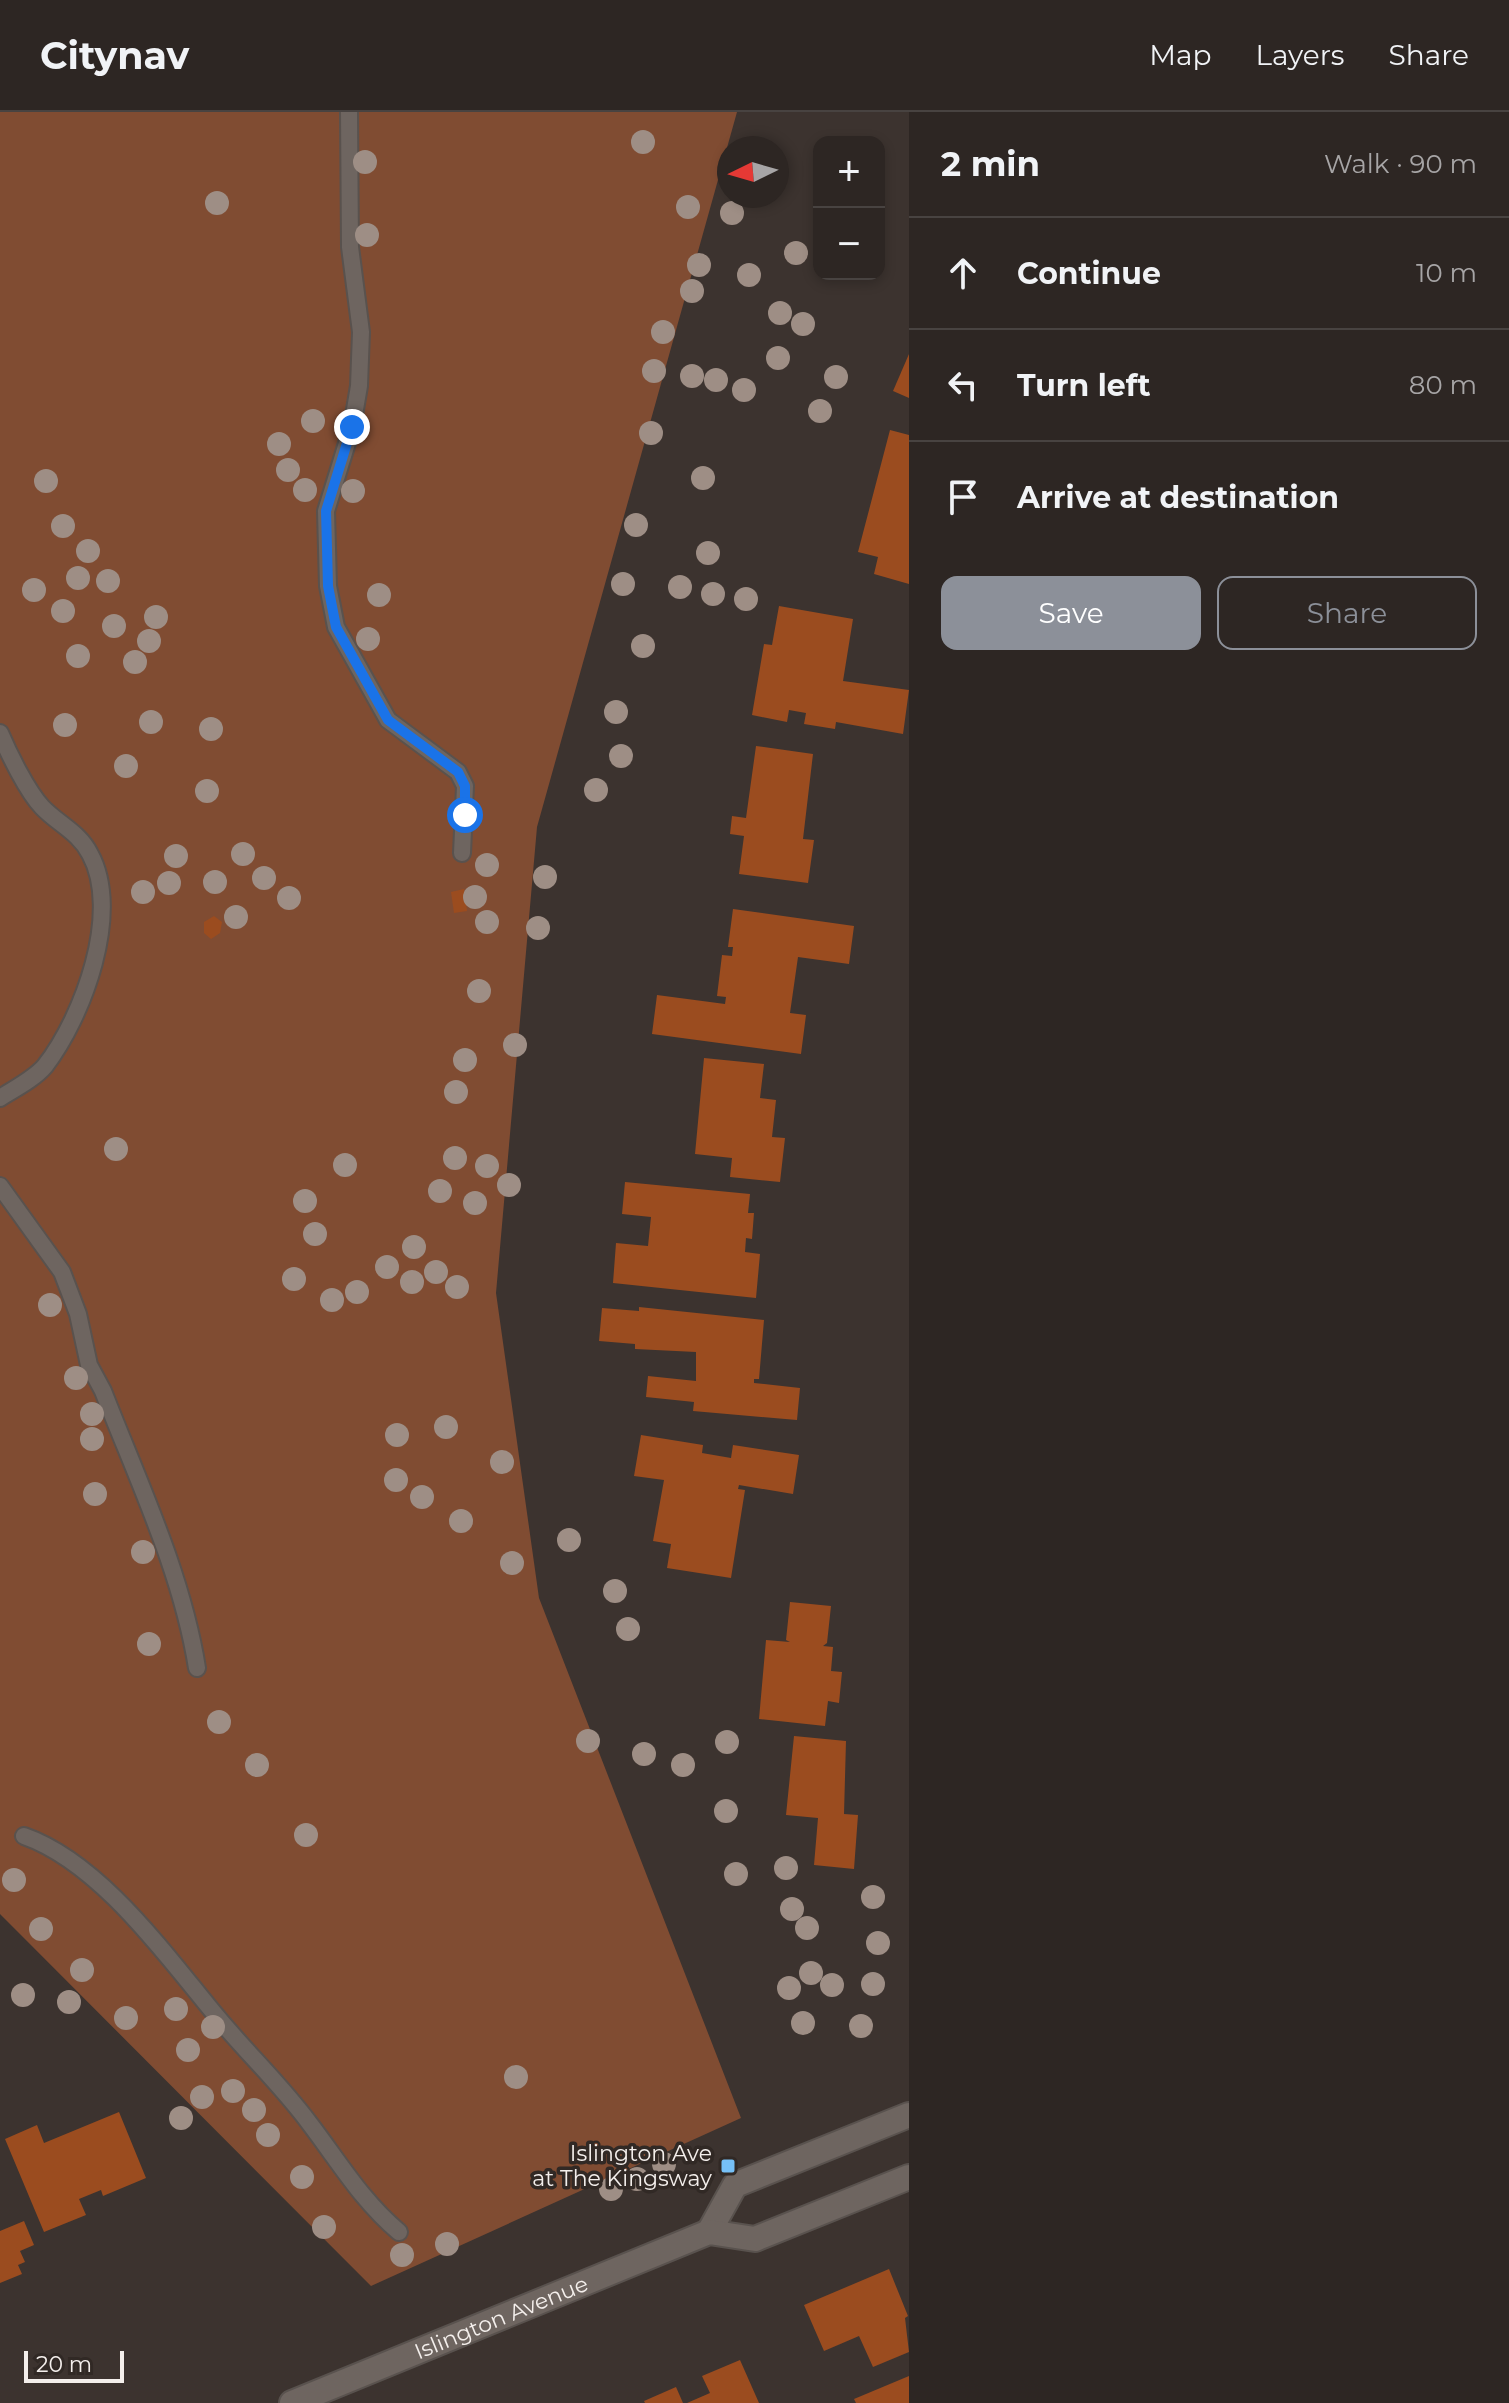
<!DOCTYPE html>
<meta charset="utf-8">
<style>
:root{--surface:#2d2623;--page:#352e2b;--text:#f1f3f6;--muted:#a7a5a6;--line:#484341;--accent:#8c9099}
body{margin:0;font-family:Montserrat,sans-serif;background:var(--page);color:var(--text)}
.controls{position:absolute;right:24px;top:24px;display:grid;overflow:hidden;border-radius:16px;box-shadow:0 4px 12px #0003}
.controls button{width:72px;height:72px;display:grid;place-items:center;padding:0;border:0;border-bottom:2px solid var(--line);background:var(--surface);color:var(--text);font:40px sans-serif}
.compass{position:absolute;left:717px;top:24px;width:72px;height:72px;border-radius:50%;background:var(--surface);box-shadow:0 4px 12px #0003;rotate:265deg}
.scale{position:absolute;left:24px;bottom:20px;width:100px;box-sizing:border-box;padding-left:8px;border:4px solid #f4efec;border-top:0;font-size:22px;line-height:28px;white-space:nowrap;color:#f4efec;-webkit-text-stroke:6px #312925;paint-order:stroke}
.stop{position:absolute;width:24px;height:24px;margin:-18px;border:6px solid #1a73e8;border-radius:50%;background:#fff}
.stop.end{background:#1a73e8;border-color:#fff;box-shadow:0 2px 8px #0008}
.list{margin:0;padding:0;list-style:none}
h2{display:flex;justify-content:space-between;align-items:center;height:104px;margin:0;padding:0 32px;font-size:34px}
h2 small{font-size:26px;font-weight:400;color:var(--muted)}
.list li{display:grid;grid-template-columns:52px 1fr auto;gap:24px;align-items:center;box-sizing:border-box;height:112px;padding:0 32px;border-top:2px solid var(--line)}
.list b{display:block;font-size:30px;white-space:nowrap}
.list em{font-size:26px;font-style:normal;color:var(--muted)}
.actions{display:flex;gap:16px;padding:24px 32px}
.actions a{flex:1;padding:18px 0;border:2px solid var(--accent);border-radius:16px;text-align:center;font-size:28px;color:var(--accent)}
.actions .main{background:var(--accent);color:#fff}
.icon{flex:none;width:44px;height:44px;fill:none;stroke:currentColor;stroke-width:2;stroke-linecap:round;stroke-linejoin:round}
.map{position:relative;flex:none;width:909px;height:2291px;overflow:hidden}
header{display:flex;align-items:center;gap:48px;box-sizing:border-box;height:112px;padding:0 40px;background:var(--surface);border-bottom:2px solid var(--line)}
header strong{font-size:38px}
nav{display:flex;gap:44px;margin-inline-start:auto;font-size:28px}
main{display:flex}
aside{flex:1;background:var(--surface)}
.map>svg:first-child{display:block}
.green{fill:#804c32}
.building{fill:#9b4c1f}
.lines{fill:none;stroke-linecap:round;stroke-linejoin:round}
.lane-casing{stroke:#59524e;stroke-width:20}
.secondary-casing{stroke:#59524e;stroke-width:28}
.lane{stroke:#6e6560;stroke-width:16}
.secondary{stroke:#6e6560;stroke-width:24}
.tree{fill:#9e8e85}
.route{stroke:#1a73e8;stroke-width:10}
.poi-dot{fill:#76c0f7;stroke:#312925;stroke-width:3}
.labels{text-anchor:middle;stroke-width:7;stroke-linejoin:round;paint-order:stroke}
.poi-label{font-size:22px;fill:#f4efec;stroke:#312925;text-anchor:end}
.street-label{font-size:22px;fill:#f4efec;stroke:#312925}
</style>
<header>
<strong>Citynav</strong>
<nav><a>Map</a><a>Layers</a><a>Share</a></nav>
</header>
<main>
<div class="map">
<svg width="909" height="2291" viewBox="0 0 909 2291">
<rect width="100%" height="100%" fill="#3c332f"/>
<polygon class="green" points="0,0 737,0 537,715 496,1181 539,1486 741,2006 371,2174 0,1802"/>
<g class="building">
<polygon points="909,242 909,286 893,279"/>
<polygon points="890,318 909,323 909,472 874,462 878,445 858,440"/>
<polygon points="779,494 853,507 843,569 909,578 903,622 836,610 835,617 804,612 806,601 789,598 787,610 752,603 764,532 772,533"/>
<polygon points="756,634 813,642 803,727 814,728 808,771 739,762 744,724 730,722 732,704 746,706"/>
<polygon points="464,777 467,799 454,801 451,780"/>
<polygon points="733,797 854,814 849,852 798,845 790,901 806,903 801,942 652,922 657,883 725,892 726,885 717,884 722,843 732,844 733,835 728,835"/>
<polygon points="214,804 222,810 220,821 211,827 204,821 204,810"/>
<polygon points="704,946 764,952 760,986 776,988 772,1025 785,1026 780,1070 730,1065 732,1046 695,1042"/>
<polygon points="625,1070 750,1082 748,1101 754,1101 752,1127 746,1126 745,1140 760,1142 756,1186 613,1171 616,1131 648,1134 651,1105 622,1102"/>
<polygon points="639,1195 764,1208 759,1267 754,1267 754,1271 800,1276 797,1308 693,1299 694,1290 646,1285 648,1264 696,1269 696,1240 635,1237 635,1232 599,1229 602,1196 639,1199"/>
<polygon points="641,1323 703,1333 702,1341 731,1346 733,1333 799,1343 793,1382 739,1373 738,1377 745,1378 731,1466 667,1456 671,1432 653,1429 664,1368 634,1364"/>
<polygon points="790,1490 831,1494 827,1531 823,1534 833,1535 831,1559 842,1560 839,1591 828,1589 825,1614 759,1607 766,1528 790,1530 786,1528"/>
<polygon points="794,1624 846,1629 844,1702 858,1703 854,1757 814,1753 818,1706 786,1703"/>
<polygon points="119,2000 146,2066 103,2084 101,2078 79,2087 86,2103 44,2120 5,2027 37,2013 44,2031"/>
<polygon points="24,2109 34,2133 20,2139 25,2150 18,2153 22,2162 0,2171 0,2119"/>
<polygon points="889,2157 908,2204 905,2206 909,2240 873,2255 859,2224 824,2239 804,2193"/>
<polygon points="740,2248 759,2291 687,2291 710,2281 702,2264"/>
<polygon points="909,2264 909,2291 856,2291 854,2287"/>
<polygon points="676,2275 683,2291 645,2291 644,2289"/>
</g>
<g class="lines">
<defs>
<g id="lane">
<polyline points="349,0 350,135 361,220 359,274 352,315 326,399 328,474 336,515 388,608 458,660 465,674 462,741"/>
<path d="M 0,621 C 9,642 27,679 42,695 C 58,712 79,720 90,742 C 122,800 83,905 45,954 C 34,967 14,977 0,986"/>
<path d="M 0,1074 L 62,1160 L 78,1202 L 89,1253 L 103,1279 C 138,1369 182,1461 197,1556"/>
<path d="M 24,1724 C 101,1751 167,1845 218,1906 C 248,1942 282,1974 310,2012 C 339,2050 362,2089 399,2120"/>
</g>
<g id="secondary">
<polyline points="709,2120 735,2073 909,2003"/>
<path id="s1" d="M 292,2291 L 709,2120 L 755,2127 L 909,2065"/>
</g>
</defs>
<use href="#lane" class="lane-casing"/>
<use href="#secondary" class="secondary-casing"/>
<use href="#lane" class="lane"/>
<use href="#secondary" class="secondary"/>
</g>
<g class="tree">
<circle cx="643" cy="30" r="12"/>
<circle cx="365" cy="50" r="12"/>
<circle cx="217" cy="91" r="12"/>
<circle cx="688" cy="95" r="12"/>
<circle cx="732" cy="101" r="12"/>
<circle cx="367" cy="123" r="12"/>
<circle cx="796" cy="141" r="12"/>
<circle cx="699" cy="153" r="12"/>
<circle cx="749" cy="163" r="12"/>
<circle cx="692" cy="179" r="12"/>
<circle cx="780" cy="201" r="12"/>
<circle cx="803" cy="212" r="12"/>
<circle cx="663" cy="220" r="12"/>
<circle cx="778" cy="246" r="12"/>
<circle cx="654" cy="259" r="12"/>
<circle cx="692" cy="264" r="12"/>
<circle cx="836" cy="265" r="12"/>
<circle cx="716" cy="268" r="12"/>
<circle cx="744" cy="278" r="12"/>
<circle cx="820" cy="299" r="12"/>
<circle cx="313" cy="309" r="12"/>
<circle cx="651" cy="321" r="12"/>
<circle cx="279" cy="332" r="12"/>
<circle cx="288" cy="358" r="12"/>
<circle cx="703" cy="366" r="12"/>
<circle cx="46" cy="369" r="12"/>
<circle cx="305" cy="378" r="12"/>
<circle cx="353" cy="379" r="12"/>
<circle cx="636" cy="413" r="12"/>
<circle cx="63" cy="414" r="12"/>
<circle cx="88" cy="439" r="12"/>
<circle cx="708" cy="441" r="12"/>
<circle cx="78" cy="466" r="12"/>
<circle cx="108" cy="469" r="12"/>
<circle cx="623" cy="472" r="12"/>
<circle cx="680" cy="475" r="12"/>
<circle cx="34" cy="478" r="12"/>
<circle cx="713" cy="482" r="12"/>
<circle cx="379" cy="483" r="12"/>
<circle cx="746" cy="487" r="12"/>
<circle cx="63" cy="499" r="12"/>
<circle cx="156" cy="505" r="12"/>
<circle cx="114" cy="514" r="12"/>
<circle cx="368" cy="527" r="12"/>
<circle cx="149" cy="529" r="12"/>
<circle cx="643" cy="534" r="12"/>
<circle cx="78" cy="544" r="12"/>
<circle cx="135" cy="550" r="12"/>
<circle cx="616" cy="600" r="12"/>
<circle cx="151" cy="610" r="12"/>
<circle cx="65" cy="613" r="12"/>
<circle cx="211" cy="617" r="12"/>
<circle cx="621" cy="644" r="12"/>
<circle cx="126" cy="654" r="12"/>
<circle cx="596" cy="678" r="12"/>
<circle cx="207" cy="679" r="12"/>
<circle cx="243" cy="742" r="12"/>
<circle cx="176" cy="744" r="12"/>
<circle cx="487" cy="753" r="12"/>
<circle cx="545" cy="765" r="12"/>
<circle cx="264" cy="766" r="12"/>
<circle cx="215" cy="770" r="12"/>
<circle cx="169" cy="771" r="12"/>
<circle cx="143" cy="780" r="12"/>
<circle cx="475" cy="785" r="12"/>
<circle cx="289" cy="786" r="12"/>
<circle cx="236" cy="805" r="12"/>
<circle cx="487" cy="810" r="12"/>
<circle cx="538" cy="816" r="12"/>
<circle cx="479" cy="879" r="12"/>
<circle cx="515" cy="933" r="12"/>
<circle cx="465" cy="948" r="12"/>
<circle cx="456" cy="980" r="12"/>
<circle cx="116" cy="1037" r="12"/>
<circle cx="455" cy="1046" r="12"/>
<circle cx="345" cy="1053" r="12"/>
<circle cx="487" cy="1054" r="12"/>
<circle cx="509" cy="1073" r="12"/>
<circle cx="440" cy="1079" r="12"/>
<circle cx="305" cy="1089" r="12"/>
<circle cx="475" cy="1091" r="12"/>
<circle cx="315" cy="1122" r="12"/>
<circle cx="414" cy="1135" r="12"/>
<circle cx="387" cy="1155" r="12"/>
<circle cx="436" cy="1160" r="12"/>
<circle cx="294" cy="1167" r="12"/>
<circle cx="412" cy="1170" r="12"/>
<circle cx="457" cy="1175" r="12"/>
<circle cx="357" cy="1180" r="12"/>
<circle cx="332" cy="1188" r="12"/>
<circle cx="50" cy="1193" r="12"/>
<circle cx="76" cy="1266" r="12"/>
<circle cx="92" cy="1302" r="12"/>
<circle cx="446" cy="1315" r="12"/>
<circle cx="397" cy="1323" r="12"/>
<circle cx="92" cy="1327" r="12"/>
<circle cx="502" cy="1350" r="12"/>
<circle cx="396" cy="1368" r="12"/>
<circle cx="95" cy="1382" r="12"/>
<circle cx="422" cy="1385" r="12"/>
<circle cx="461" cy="1409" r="12"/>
<circle cx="569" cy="1428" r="12"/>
<circle cx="143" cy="1440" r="12"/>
<circle cx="512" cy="1451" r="12"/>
<circle cx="615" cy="1479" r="12"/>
<circle cx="628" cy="1517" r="12"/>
<circle cx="149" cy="1532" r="12"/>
<circle cx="219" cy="1610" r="12"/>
<circle cx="588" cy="1629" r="12"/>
<circle cx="727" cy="1630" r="12"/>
<circle cx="644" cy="1642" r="12"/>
<circle cx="257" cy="1653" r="12"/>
<circle cx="683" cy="1653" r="12"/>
<circle cx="726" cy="1699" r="12"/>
<circle cx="306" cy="1723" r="12"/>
<circle cx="786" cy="1756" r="12"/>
<circle cx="736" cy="1762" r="12"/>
<circle cx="14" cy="1768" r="12"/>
<circle cx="873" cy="1785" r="12"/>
<circle cx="792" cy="1797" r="12"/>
<circle cx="807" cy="1816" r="12"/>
<circle cx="41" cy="1817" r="12"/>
<circle cx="878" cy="1831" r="12"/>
<circle cx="82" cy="1858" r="12"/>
<circle cx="811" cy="1861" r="12"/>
<circle cx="873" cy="1872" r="12"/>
<circle cx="832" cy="1873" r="12"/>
<circle cx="789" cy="1876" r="12"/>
<circle cx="23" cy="1883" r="12"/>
<circle cx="69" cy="1890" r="12"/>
<circle cx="176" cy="1897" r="12"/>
<circle cx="126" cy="1906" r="12"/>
<circle cx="803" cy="1911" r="12"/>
<circle cx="861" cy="1914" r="12"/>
<circle cx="213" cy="1915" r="12"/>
<circle cx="188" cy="1938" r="12"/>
<circle cx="516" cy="1965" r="12"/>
<circle cx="233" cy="1979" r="12"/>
<circle cx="202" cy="1985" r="12"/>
<circle cx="254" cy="1998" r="12"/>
<circle cx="181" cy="2006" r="12"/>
<circle cx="268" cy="2023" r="12"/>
<circle cx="664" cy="2052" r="12"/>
<circle cx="302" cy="2065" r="12"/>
<circle cx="637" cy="2067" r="12"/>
<circle cx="611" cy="2077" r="12"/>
<circle cx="324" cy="2115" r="12"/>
<circle cx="447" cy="2132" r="12"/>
<circle cx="402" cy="2143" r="12"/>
</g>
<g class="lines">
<polyline class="route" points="352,315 326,399 328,474 336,515 388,608 458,660 465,674 465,703"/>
</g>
<rect class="poi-dot" x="720" y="2046" width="16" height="16" rx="4"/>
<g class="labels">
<g class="poi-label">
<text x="712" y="2049">Islington Ave<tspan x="712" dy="25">at The Kingsway</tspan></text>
</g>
<g class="street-label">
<text dy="8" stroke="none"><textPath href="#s1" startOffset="226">Islington Avenue</textPath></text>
</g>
</g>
</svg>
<div class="controls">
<button>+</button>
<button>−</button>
</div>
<svg class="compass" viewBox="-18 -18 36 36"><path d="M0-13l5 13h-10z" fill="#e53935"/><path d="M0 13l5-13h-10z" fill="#a7a5a6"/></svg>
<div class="scale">20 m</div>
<div class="stop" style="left:465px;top:703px"></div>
<div class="stop end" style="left:352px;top:315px"></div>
</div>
<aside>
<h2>2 min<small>Walk · 90 m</small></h2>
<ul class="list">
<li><svg class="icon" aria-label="ahead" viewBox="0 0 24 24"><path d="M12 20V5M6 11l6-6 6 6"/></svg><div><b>Continue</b></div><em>10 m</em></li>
<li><svg class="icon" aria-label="left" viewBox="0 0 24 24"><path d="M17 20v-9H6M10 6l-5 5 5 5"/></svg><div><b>Turn left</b></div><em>80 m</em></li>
<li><svg class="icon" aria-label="arrive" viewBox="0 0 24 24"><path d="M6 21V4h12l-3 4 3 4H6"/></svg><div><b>Arrive at destination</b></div></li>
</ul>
<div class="actions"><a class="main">Save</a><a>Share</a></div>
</aside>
</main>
